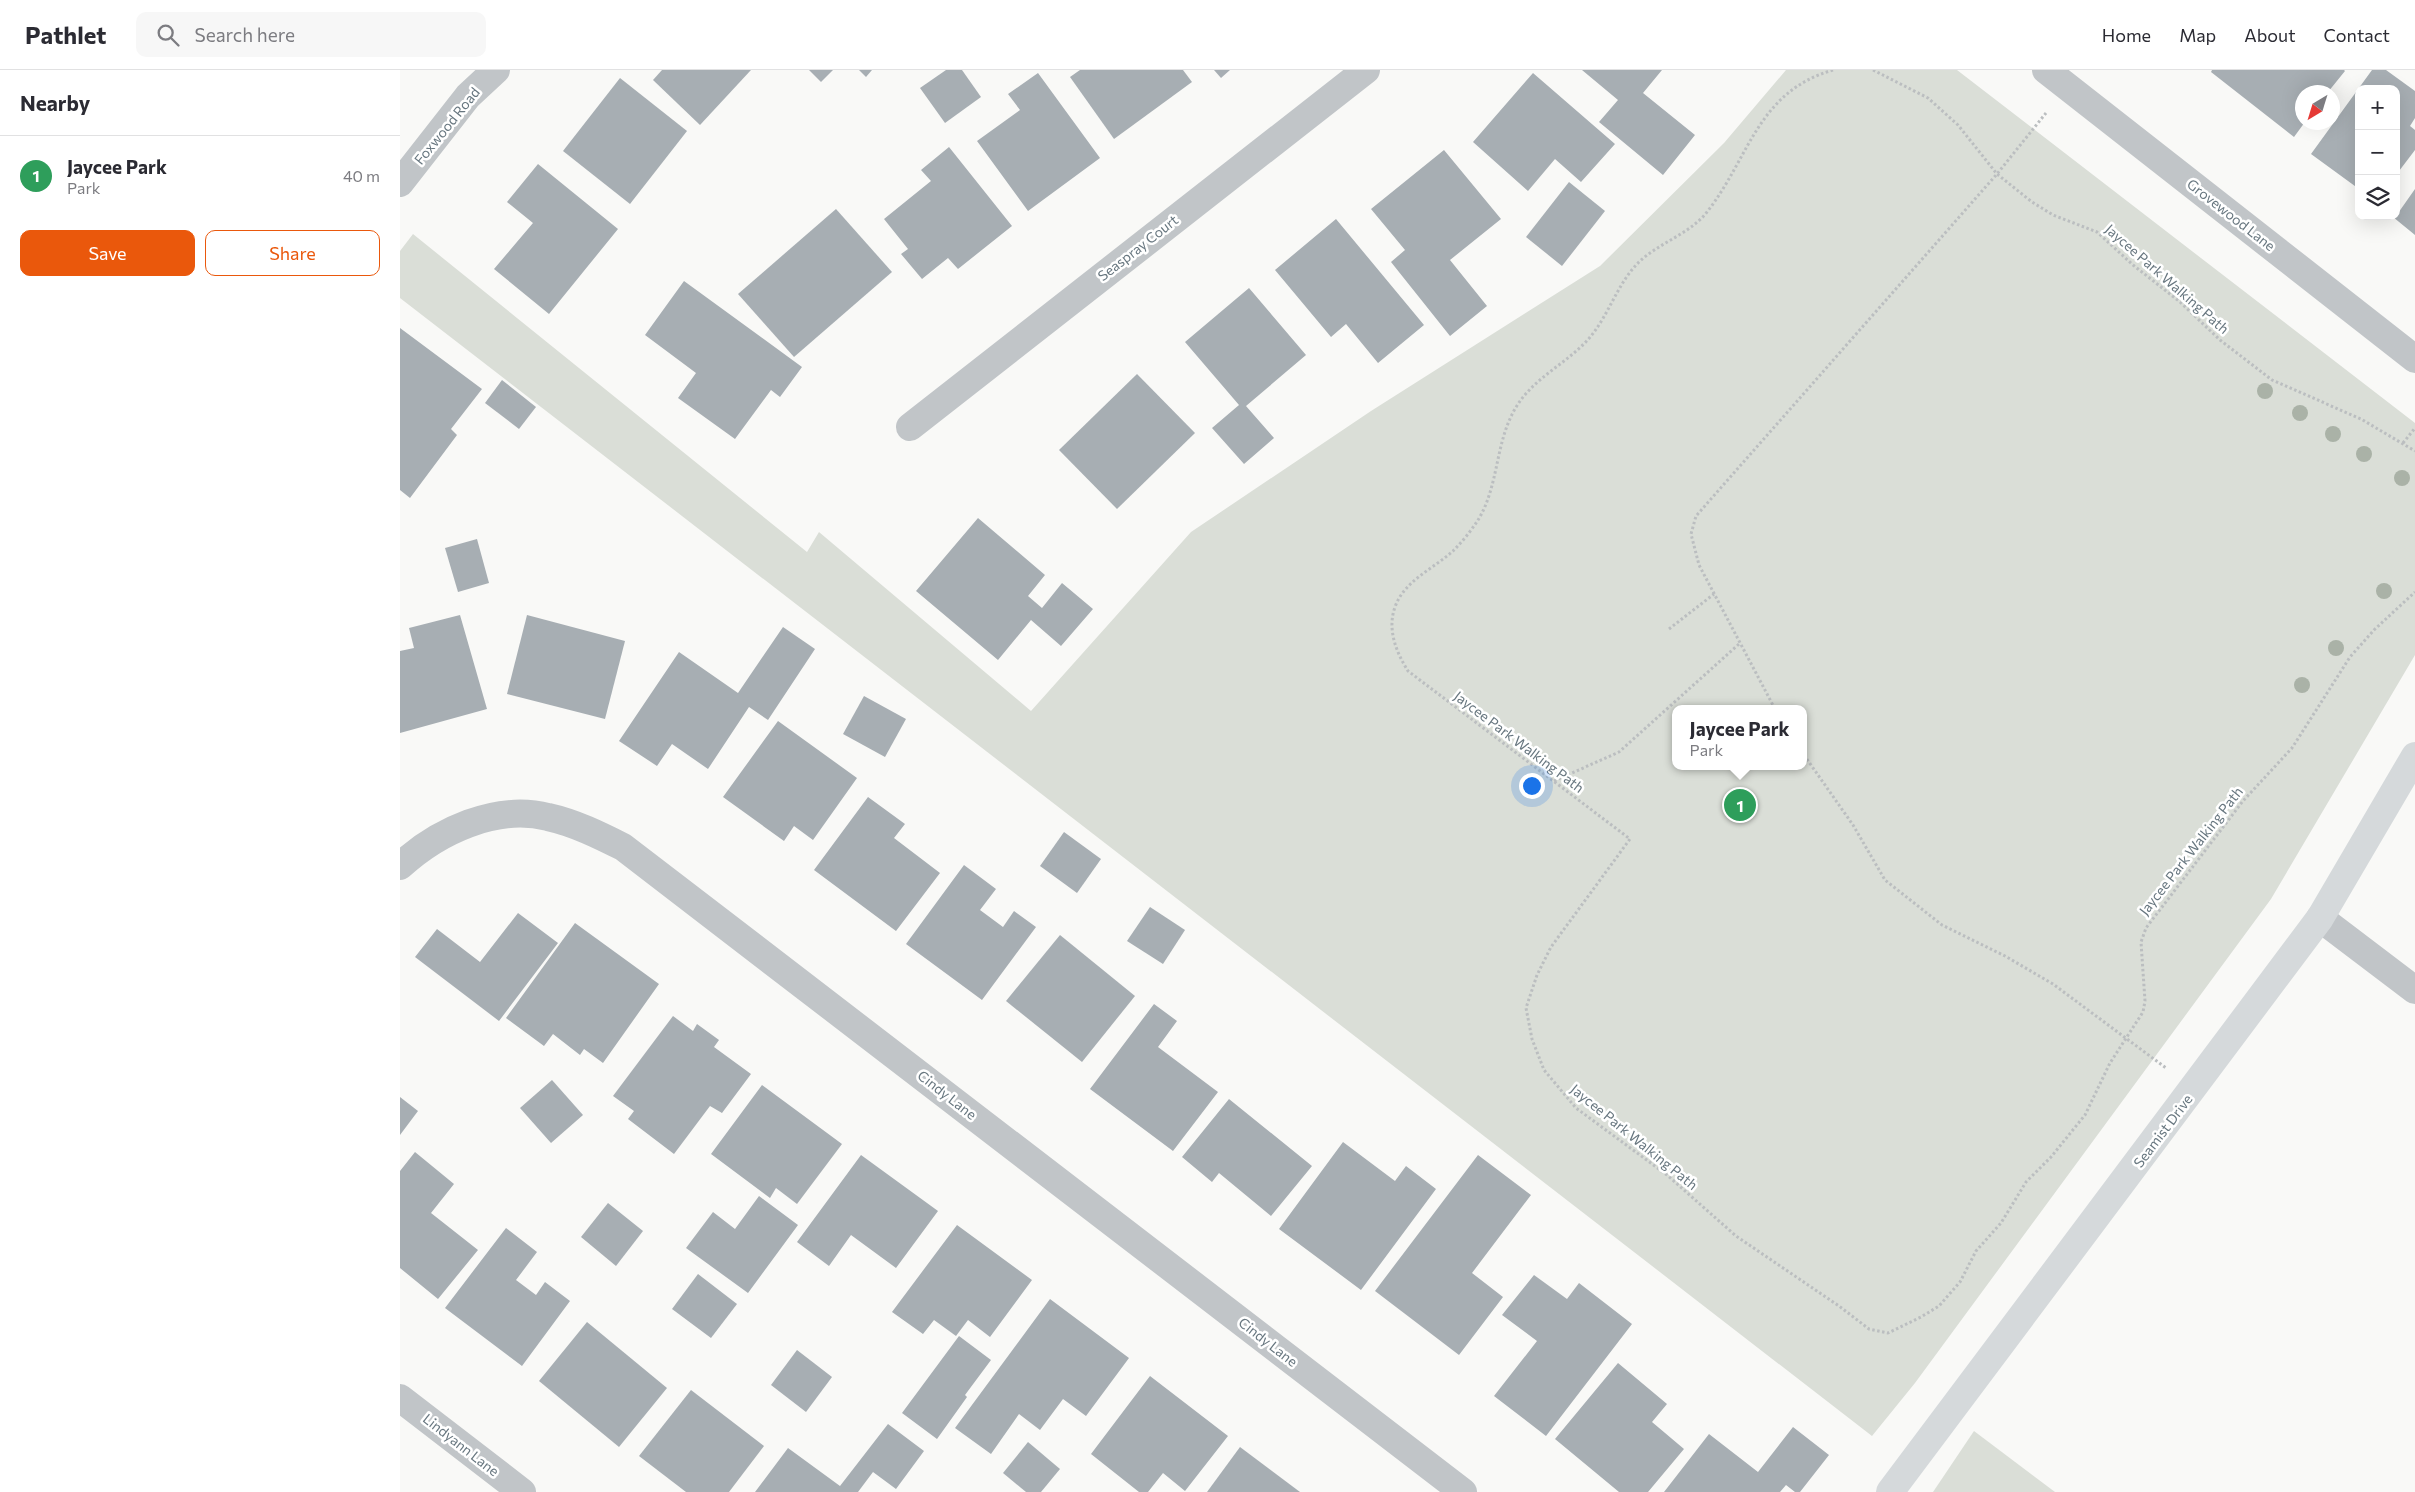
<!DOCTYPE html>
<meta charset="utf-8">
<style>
:root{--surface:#fff;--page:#f7f7f7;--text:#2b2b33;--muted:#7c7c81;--line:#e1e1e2;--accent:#ea580c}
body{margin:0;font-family:Commissioner,sans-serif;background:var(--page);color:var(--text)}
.controls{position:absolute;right:15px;top:15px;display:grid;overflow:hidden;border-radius:10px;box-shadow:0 5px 20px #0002}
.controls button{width:45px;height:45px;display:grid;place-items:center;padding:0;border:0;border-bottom:1px solid var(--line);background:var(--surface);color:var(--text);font:25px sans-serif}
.compass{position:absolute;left:1895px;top:15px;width:45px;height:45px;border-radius:50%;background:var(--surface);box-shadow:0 5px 20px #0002;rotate:218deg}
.you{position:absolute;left:1131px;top:715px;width:18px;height:18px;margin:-12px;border:4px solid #fff;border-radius:50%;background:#1a73e8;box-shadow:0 0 0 8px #1a73e833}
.badge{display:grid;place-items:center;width:32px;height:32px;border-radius:50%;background:var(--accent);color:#fff;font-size:16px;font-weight:700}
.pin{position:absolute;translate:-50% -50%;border:2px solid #fff;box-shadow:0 1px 5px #0006}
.popup{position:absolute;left:1272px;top:635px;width:135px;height:65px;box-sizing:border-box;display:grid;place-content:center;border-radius:10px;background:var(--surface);filter:drop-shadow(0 1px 4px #0005);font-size:16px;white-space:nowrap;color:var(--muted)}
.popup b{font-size:19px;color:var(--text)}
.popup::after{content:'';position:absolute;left:50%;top:100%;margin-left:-10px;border:10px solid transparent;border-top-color:var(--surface)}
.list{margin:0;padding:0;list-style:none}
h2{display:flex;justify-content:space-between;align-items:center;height:65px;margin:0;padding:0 20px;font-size:21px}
h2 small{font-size:16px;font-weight:400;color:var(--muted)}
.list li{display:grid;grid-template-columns:32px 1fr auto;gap:15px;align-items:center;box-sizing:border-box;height:80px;padding:0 20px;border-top:1px solid var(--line)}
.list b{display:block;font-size:19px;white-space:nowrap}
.list p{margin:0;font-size:16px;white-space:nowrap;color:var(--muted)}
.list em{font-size:16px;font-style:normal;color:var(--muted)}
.actions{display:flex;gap:10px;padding:15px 20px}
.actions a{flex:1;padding:11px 0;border:1px solid var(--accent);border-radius:10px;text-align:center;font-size:18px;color:var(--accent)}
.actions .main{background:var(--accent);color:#fff}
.icon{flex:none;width:28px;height:28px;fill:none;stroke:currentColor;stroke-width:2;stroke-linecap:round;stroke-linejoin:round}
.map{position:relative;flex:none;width:2015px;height:1422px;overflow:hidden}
header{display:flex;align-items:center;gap:30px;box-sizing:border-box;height:70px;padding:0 25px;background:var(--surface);border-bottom:1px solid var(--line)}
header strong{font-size:24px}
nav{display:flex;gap:28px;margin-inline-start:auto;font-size:18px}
.search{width:350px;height:45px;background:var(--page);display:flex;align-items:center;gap:12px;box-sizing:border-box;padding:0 18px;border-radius:10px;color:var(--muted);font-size:19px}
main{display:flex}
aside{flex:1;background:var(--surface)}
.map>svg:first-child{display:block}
.green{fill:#daded7;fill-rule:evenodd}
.building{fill:#a7aeb3}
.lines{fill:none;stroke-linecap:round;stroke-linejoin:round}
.path{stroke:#bbbec0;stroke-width:3;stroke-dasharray:2.5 2.5;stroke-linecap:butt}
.street{stroke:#c1c5c8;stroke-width:28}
.secondary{stroke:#d5d9db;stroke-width:28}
.tree{fill:#aab2a7}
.labels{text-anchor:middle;stroke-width:5;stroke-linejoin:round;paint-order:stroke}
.street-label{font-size:14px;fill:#67767f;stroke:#fff}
</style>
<header>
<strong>Pathlet</strong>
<div class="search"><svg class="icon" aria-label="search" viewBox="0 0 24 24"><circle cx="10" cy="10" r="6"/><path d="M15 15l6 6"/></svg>Search here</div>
<nav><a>Home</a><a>Map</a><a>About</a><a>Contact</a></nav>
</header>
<main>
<aside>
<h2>Nearby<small></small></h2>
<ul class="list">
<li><span class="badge" style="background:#2e9e5b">1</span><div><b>Jaycee Park</b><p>Park</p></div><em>40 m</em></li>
</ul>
<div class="actions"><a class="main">Save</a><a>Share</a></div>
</aside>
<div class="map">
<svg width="2015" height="1422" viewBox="0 0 2015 1422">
<rect width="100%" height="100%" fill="#f9f9f7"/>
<g class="green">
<path d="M 1386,0 L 1557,0 L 2015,353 L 2015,585 L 1871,829 L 1515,1313 L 1472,1366 L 0,228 L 0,181 L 13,164 L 407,482 L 419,462 L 631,641 L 791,462 L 971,341 L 1200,196 L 1324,73 ZM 1276,639 L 1404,639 L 1404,696 L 1276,696 Z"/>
<polygon points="1574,1361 1655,1422 1533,1422"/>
</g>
<g class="building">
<polygon points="262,0 351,0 300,55 253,10"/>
<polygon points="409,0 433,0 421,12"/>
<polygon points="459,0 472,0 466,7"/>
<polygon points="546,0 562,0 581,27 545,53 520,18"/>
<polygon points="680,0 783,0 792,12 714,69 670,7"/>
<polygon points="814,0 830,0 821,8"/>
<polygon points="1182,0 1262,0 1243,23 1295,65 1263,105 1199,52 1218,30"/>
<polygon points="1812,0 1944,0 1945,1 1928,22 1902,22 1902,52 1905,52 1894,67 1811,2"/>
<polygon points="1972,0 1986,0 2015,21 2015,48 2010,56 2015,60 2015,80 1996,105 1996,19 1959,19 1959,119 1911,84"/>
<polygon points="638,3 700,88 628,141 577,71 620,40 608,24"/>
<polygon points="1133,3 1215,74 1181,112 1155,89 1128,121 1073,72"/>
<polygon points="220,8 287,61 230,134 163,81"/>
<polygon points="549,77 612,156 558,199 548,188 522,209 501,184 508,179 484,149 531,111 521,100"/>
<polygon points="1044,80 1101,149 1050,190 1087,236 1050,266 991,192 1005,180 971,139"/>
<polygon points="138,94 218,159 149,244 94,199 133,153 107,132"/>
<polygon points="1169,112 1205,141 1162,196 1126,167"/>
<polygon points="2015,119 2015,165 1993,147 1996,146"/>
<polygon points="436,139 492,202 394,287 338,224"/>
<polygon points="936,149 1024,255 978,293 946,254 931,267 875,200"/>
<polygon points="284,211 402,297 380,327 371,320 335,369 278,328 296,303 245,265"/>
<polygon points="849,218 906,285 846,336 874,368 844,394 812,358 839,335 785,272"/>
<polygon points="0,258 82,319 51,359 57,365 10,428 0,420"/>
<polygon points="737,304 795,363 717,439 659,380"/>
<polygon points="102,310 136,337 119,359 85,333"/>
<polygon points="578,448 645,505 628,526 642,538 662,513 693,539 661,576 631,550 598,590 516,521"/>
<polygon points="77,469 89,513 58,522 45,478"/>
<polygon points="60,545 87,639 0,663 0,581 14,578 9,558"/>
<polygon points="127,545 225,571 205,649 107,624"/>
<polygon points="383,557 415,579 368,650 349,637 308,699 272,674 257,696 219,671 279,582 338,623"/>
<polygon points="464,626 506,649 485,687 443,664"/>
<polygon points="378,651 457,708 413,770 394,756 384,771 323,727"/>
<polygon points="468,727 505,754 494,768 540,803 496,861 414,800"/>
<polygon points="664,762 701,789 677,823 640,796"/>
<polygon points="564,795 596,819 580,840 603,857 614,841 636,857 582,930 506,874"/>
<polygon points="750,837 785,860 763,894 727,871"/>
<polygon points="118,843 158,873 99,951 15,887 37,859 80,892"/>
<polygon points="175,853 259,914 203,993 184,979 180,985 153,964 144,976 106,948"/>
<polygon points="660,865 735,926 682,992 606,931"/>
<polygon points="754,934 777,951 758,977 818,1022 773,1081 690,1019"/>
<polygon points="273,946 293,961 297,954 319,970 314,977 351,1004 322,1043 310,1036 274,1084 228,1049 234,1041 213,1026"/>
<polygon points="152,1010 183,1045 151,1073 120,1038"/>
<polygon points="362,1015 442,1074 397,1134 376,1118 370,1128 311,1084"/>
<polygon points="0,1027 18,1041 0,1065"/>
<polygon points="829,1029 912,1096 871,1146 819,1103 812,1112 782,1087"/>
<polygon points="943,1072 995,1111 1006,1096 1036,1119 961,1220 879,1159"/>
<polygon points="15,1082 54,1114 31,1143 78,1180 38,1229 0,1198 0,1101"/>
<polygon points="461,1085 538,1141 496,1198 451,1165 429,1196 397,1172"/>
<polygon points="1078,1085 1131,1125 1072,1203 1103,1227 1059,1285 975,1221"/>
<polygon points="359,1126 398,1155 348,1223 286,1178 313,1142 335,1159"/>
<polygon points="208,1133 243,1161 216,1196 181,1167"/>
<polygon points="557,1155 632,1210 590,1267 568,1250 556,1266 534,1250 523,1264 492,1242"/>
<polygon points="106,1158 137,1182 116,1210 136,1225 145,1212 170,1231 122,1296 45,1238"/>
<polygon points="298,1204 337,1234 311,1268 272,1239"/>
<polygon points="1134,1205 1167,1229 1179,1213 1232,1254 1146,1366 1094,1326 1137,1271 1102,1245"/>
<polygon points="650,1229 729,1288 686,1346 663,1329 640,1360 619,1344 591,1384 555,1358"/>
<polygon points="187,1252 267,1318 219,1377 139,1311"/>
<polygon points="559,1266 591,1290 565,1325 567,1327 537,1369 502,1343"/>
<polygon points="397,1280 432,1307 406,1342 371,1315"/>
<polygon points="1218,1293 1267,1334 1252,1352 1284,1379 1248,1422 1219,1422 1155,1369"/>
<polygon points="750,1306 828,1366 785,1421 763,1403 748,1422 739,1422 691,1384"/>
<polygon points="291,1320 364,1376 329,1422 286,1422 239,1386"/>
<polygon points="488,1354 524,1381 496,1419 473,1402 458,1422 355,1422 388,1378 440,1416"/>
<polygon points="1393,1357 1429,1385 1400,1422 1395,1422 1386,1415 1380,1422 1264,1422 1309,1364 1358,1402"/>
<polygon points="628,1372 660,1399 641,1422 626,1422 603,1403"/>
<polygon points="840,1377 900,1422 807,1422"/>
</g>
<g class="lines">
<g class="path">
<path d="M 1433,0 C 1357,22 1350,87 1307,142 C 1290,164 1258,173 1238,193 C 1218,213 1209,244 1191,266 C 1169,293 1133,307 1115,339 C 1095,373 1099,416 1078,450 C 1071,461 1062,472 1053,481 C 1033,499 1004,511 995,537 C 987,559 996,582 1008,601 L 1230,769 L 1151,877 L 1137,905 L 1126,938 L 1132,969 L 1144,1000 L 1176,1038 L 1267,1105 L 1336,1166 L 1439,1236 L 1469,1259 L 1488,1263 L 1521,1247 L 1539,1236 L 1560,1212 L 1576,1181 L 1601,1153 L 1626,1112 L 1651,1087 L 1685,1045 L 1710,993 L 1743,942 L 1745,931 L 1741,872 L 1746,858 L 1843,731 L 1892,678 L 1950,587 L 1974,560 L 2015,522"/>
<polyline points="1473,0 1528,28 1558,55 1597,104 1632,132 1653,145 1697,162 1733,195 1780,232 1820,270 1872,310 1961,349 2015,381"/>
<polyline points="2003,373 2015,358"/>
<polyline points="1269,559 1314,524"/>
<polyline points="1375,639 1299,495 1291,464 1296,446 1597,104 1646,43"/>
<polyline points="1404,685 1453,755 1485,810 1542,855 1605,886 1653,914 1766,998"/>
<polyline points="1154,711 1219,682 1339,574"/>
</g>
<g class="street">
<polyline points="1646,0 2015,289"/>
<polyline points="0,113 68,26 96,0"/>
<polyline points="510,357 966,0"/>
<path d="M 0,796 C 38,761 96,734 148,747 C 175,753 199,765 223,777 L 1063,1422"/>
<polyline points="1920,848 2015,920"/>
<polyline points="0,1328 122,1422"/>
</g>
<polyline class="secondary" points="1490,1422 1920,848 2015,686"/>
</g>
<g class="tree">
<circle cx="1865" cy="321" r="8"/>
<circle cx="1900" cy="343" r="8"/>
<circle cx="1933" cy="364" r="8"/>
<circle cx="1964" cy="384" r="8"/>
<circle cx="2002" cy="408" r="8"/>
<circle cx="1984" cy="521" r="8"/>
<circle cx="1936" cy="578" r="8"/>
<circle cx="1902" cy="615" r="8"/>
</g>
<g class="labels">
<g class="street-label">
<text transform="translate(47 56) rotate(-51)" y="5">Foxwood Road</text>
<text transform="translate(1831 145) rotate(38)" y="5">Grovewood Lane</text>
<text transform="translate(738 178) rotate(-38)" y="5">Seaspray Court</text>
<text transform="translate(1767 209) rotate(41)" y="5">Jaycee Park Walking Path</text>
<text transform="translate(1119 672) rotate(37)" y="5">Jaycee Park Walking Path</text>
<text transform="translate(1791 781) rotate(-52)" y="5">Jaycee Park Walking Path</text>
<text transform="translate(547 1025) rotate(38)" y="5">Cindy Lane</text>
<text transform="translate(1763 1061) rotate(-53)" y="5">Seamist Drive</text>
<text transform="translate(1234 1067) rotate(39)" y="5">Jaycee Park Walking Path</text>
<text transform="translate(868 1272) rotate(38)" y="5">Cindy Lane</text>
<text transform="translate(61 1375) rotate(38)" y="5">Lindyann Lane</text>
</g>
</g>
</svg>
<div class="controls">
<button>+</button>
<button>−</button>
<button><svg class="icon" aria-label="layers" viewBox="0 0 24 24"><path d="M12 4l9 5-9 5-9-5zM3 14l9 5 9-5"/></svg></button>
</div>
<svg class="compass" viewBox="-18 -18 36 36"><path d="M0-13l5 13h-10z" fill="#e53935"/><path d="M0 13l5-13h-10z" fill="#7c7c81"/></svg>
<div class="you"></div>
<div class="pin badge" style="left:1340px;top:735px;background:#2e9e5b">1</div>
<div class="popup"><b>Jaycee Park</b>Park</div>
</div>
</main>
